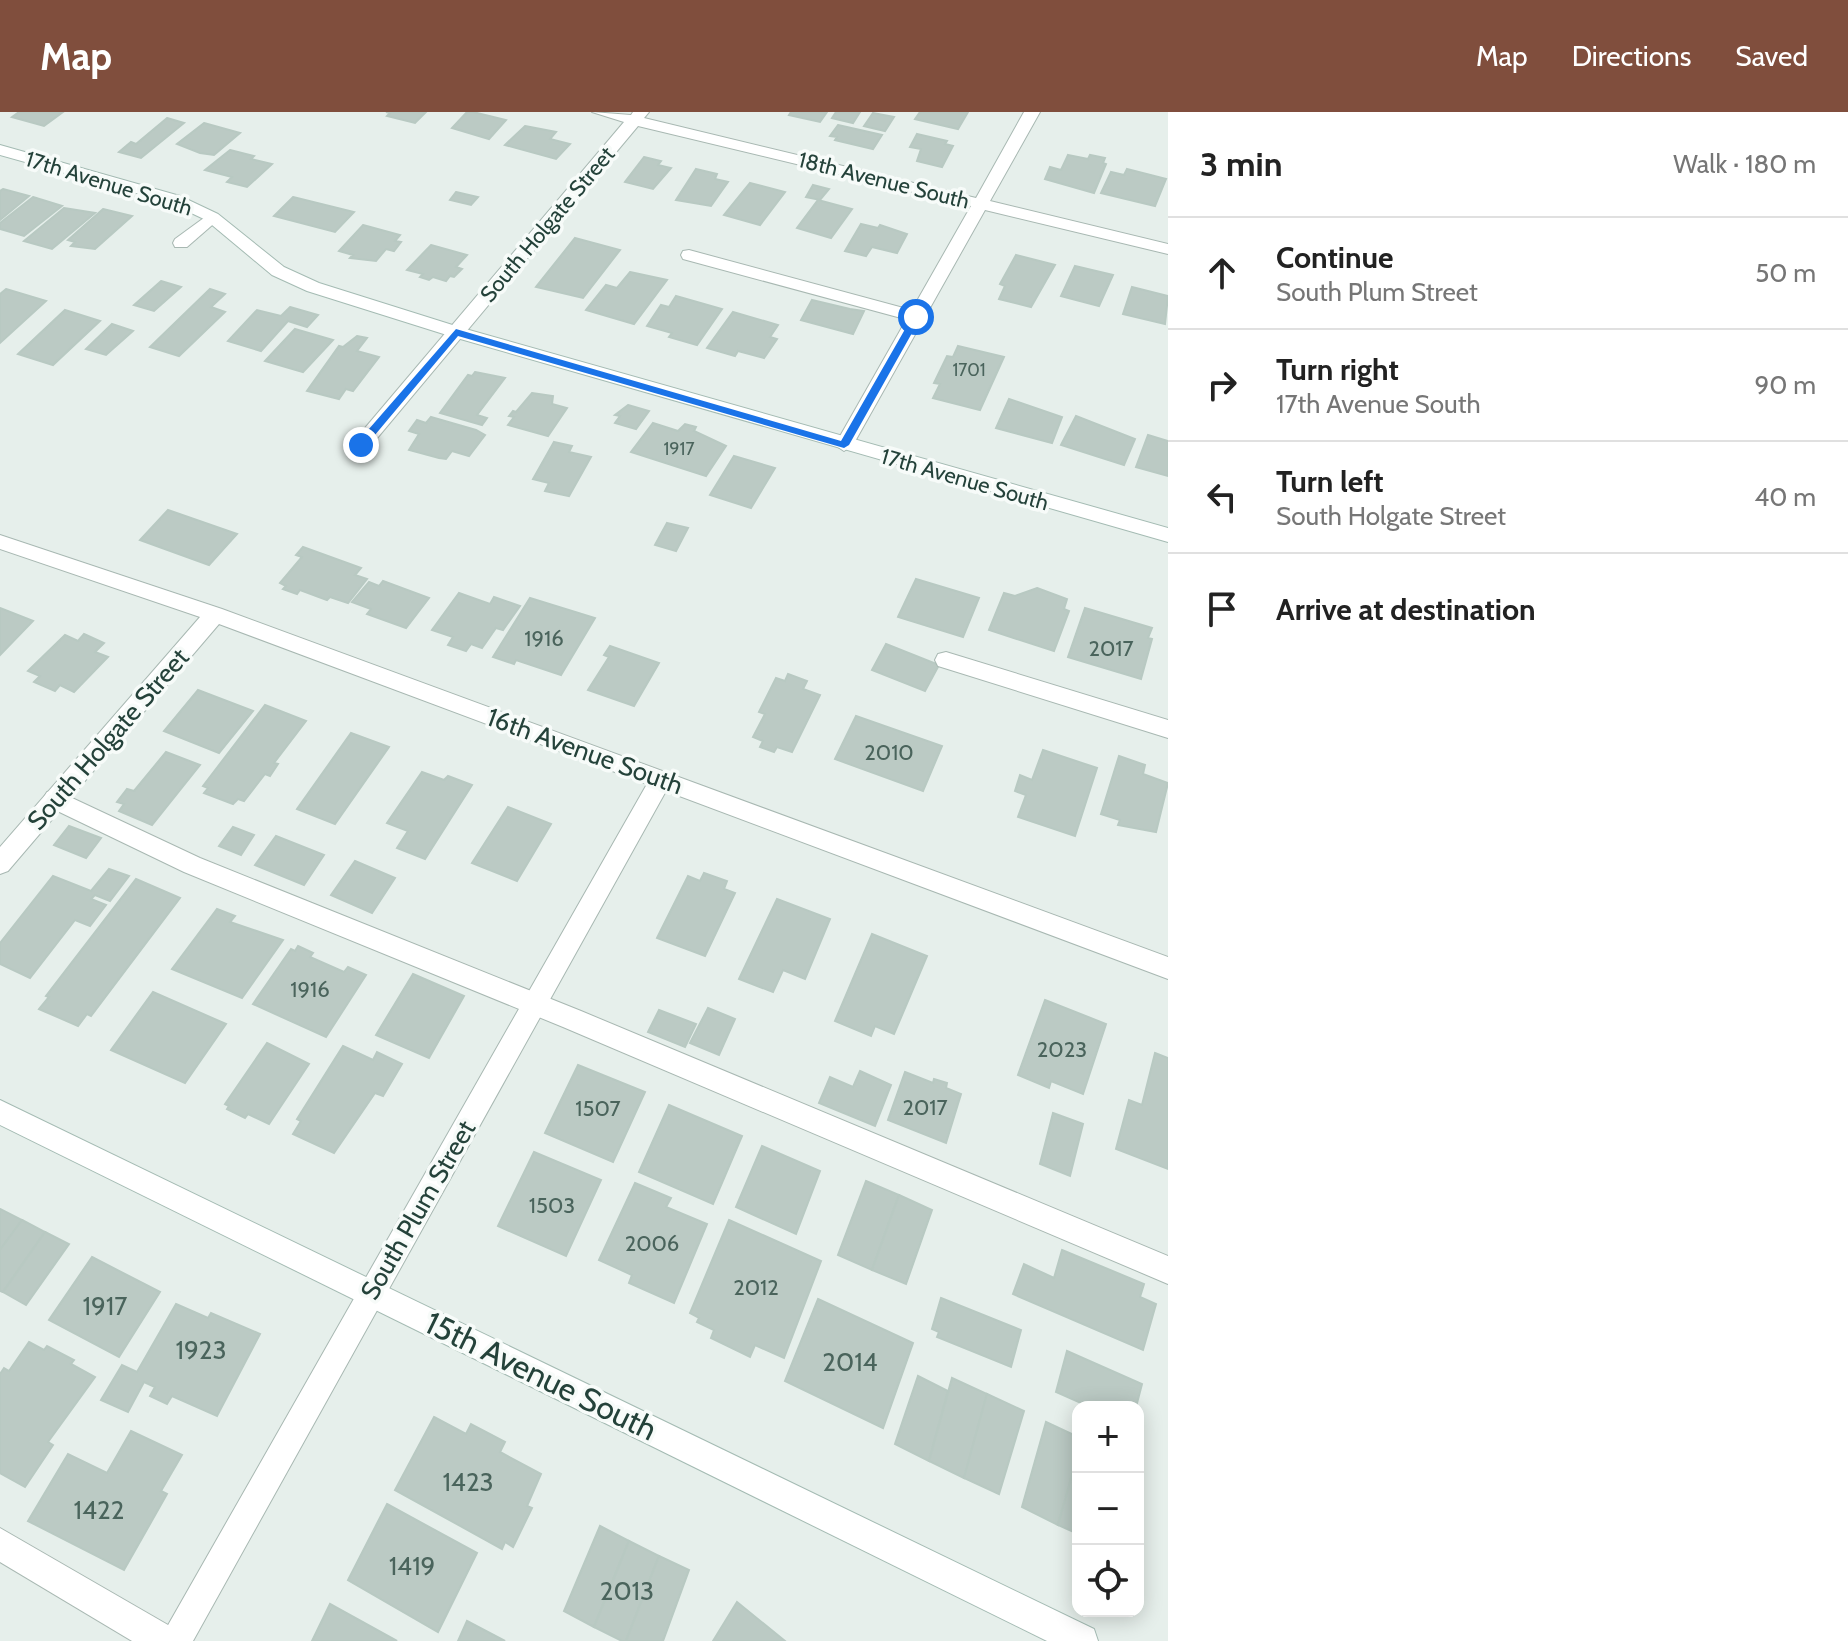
<!DOCTYPE html>
<meta charset="utf-8">
<style>
:root{--surface:#fff;--page:#f2f2f2;--text:#222;--muted:#767676;--line:#e0e0e0;--accent:#804e3d}
body{margin:0;font-family:Cabin,sans-serif;background:var(--page);color:var(--text)}
.controls{position:absolute;right:24px;bottom:24px;display:grid;overflow:hidden;border-radius:16px;box-shadow:0 4px 20px #0003}
.controls button{width:72px;height:72px;display:grid;place-items:center;padding:0;border:0;border-bottom:2px solid var(--line);background:var(--surface);color:var(--text);font:40px sans-serif}
.stop{position:absolute;width:24px;height:24px;margin:-18px;border:6px solid #1a73e8;border-radius:50%;background:#fff}
.stop.end{background:#1a73e8;border-color:#fff;box-shadow:0 2px 8px #0008}
.list{margin:0;padding:0;list-style:none}
h2{display:flex;justify-content:space-between;align-items:center;height:104px;margin:0;padding:0 32px;font-size:34px}
h2 small{font-size:26px;font-weight:400;color:var(--muted)}
.list li{display:grid;grid-template-columns:52px 1fr auto;gap:24px;align-items:center;box-sizing:border-box;height:112px;padding:0 32px;border-top:2px solid var(--line)}
.list b{display:block;font-size:30px;white-space:nowrap}
.list p{margin:0;font-size:26px;white-space:nowrap;color:var(--muted)}
.list em{font-size:26px;font-style:normal;color:var(--muted)}
.icon{flex:none;width:44px;height:44px;fill:none;stroke:currentColor;stroke-width:2;stroke-linecap:round;stroke-linejoin:round}
.map{position:relative;flex:none;width:1168px;height:1529px;overflow:hidden}
header{display:flex;align-items:center;gap:48px;box-sizing:border-box;height:112px;padding:0 40px;background:var(--accent);color:#fff}
header strong{font-size:38px}
nav{display:flex;gap:44px;margin-inline-start:auto;font-size:28px}
main{display:flex}
aside{flex:1;background:var(--surface)}
.map>svg:first-child{display:block}
.building{fill:#bbcac4;stroke:#b8c9c2;stroke-width:2}
.lines{fill:none;stroke-linecap:round;stroke-linejoin:round}
.lane-casing{stroke:#a8b8b2;stroke-width:2}
.street-casing{stroke:#a8b8b2;stroke-width:2}
.secondary-casing{stroke:#a4bbb3;stroke-width:2}
.lane{fill:#fff;fill-rule:evenodd}
.street{fill:#fff;fill-rule:evenodd}
.secondary{fill:#fff;fill-rule:evenodd}
.route{fill:#1a73e8}
.labels{text-anchor:middle;stroke-width:7;stroke-linejoin:round;paint-order:stroke}
.far-number-label{font-size:18px;fill:#4a645c}
.far-street-label{font-size:22px;fill:#24423a;stroke:#f7fbf9}
.number-label{font-size:22px;fill:#4a645c}
.street-label{font-size:26px;fill:#24423a;stroke:#f7fbf9}
.near-number-label{font-size:26px;fill:#4a645c}
.near-street-label{font-size:32px;fill:#24423a;stroke:#f7fbf9}
</style>
<header>
<strong>Map</strong>
<nav><a>Map</a><a>Directions</a><a>Saved</a></nav>
</header>
<main>
<div class="map">
<svg width="1168" height="1529" viewBox="0 0 1168 1529">
<rect width="100%" height="100%" fill="#e6efeb"/>
<g class="building">
<polygon points="19,0 63,0 44,14 12,5"/>
<polygon points="386,0 426,0 415,11 387,4 390,1"/>
<polygon points="467,0 473,0 506,8 489,27 452,16"/>
<polygon points="791,0 827,0 820,10 789,3"/>
<polygon points="836,0 860,0 853,11 832,6"/>
<polygon points="920,0 968,0 958,17 915,7"/>
<polygon points="873,1 894,5 885,19 864,14"/>
<polygon points="167,6 184,11 141,46 119,40 131,30 136,32"/>
<polygon points="204,11 240,21 214,43 200,41 177,32"/>
<polygon points="838,13 882,23 873,37 835,28 837,25 830,24"/>
<polygon points="525,14 556,20 550,27 570,32 556,47 505,33"/>
<polygon points="917,22 947,29 945,32 953,34 942,55 917,49 921,37 910,35"/>
<polygon points="230,38 254,44 251,47 272,52 247,75 227,70 232,65 205,58"/>
<polygon points="1068,43 1088,47 1090,43 1105,46 1103,51 1106,52 1094,81 1045,67 1050,55 1061,58"/>
<polygon points="644,45 661,49 658,53 671,56 653,77 625,70"/>
<polygon points="696,57 717,62 715,67 728,70 711,94 676,88"/>
<polygon points="1127,57 1166,67 1155,94 1101,81 1111,60 1124,63"/>
<polygon points="750,71 785,80 760,113 724,103"/>
<polygon points="813,73 829,77 820,88 806,85"/>
<polygon points="3,77 29,84 0,108 0,79"/>
<polygon points="456,80 478,85 471,93 450,88"/>
<polygon points="33,85 62,94 24,124 0,117 0,111"/>
<polygon points="293,85 354,100 335,120 274,104"/>
<polygon points="818,88 852,97 831,126 797,116"/>
<polygon points="64,96 95,101 52,137 24,129"/>
<polygon points="103,97 132,104 95,137 71,134 75,130 68,128"/>
<polygon points="861,112 878,116 880,113 907,122 897,141 872,135 866,144 845,139"/>
<polygon points="363,113 400,123 395,129 401,130 394,139 386,137 376,149 350,146 353,143 339,139"/>
<polygon points="575,126 620,138 583,186 536,175"/>
<polygon points="431,133 467,143 456,155 462,157 454,165 450,164 446,169 433,165 429,168 420,165 423,162 407,158"/>
<polygon points="1016,143 1055,153 1031,195 999,187 1005,174 1000,172"/>
<polygon points="1075,154 1113,163 1099,194 1061,184"/>
<polygon points="630,160 667,168 634,212 586,198 606,173 617,176"/>
<polygon points="161,169 181,175 154,199 134,193"/>
<polygon points="1132,175 1168,184 1165,212 1123,202"/>
<polygon points="6,177 46,189 0,231 0,182"/>
<polygon points="210,177 225,182 211,195 225,200 179,244 150,235"/>
<polygon points="676,184 722,197 697,233 669,225 672,221 647,214 661,193 669,195"/>
<polygon points="812,188 850,197 864,199 853,222 801,208"/>
<polygon points="290,195 318,203 307,215 288,209 261,239 228,229 257,198 281,204"/>
<polygon points="65,198 100,209 53,253 18,242"/>
<polygon points="733,200 778,213 770,225 777,227 764,246 738,239 735,244 707,236"/>
<polygon points="112,212 133,219 106,243 86,237"/>
<polygon points="295,217 333,228 303,260 265,249"/>
<polygon points="357,224 367,226 357,239 379,245 353,279 346,277 339,287 307,279 339,234 343,235"/>
<polygon points="958,234 1004,245 980,298 933,286 940,272 934,271 947,244 953,245"/>
<polygon points="475,260 505,266 477,303 487,306 482,313 440,301 468,263 472,264"/>
<polygon points="532,281 553,284 552,292 567,296 548,324 508,313 514,305 509,304 513,299 516,300"/>
<polygon points="1009,287 1062,305 1052,331 996,316"/>
<polygon points="628,293 649,299 636,317 615,311 620,304 615,303"/>
<polygon points="1076,304 1135,327 1124,353 1061,333"/>
<polygon points="431,305 476,318 485,323 469,344 452,339 446,347 439,346 409,338 419,322 409,319 417,308 426,311"/>
<polygon points="653,311 678,319 685,312 696,315 694,319 726,334 706,364 631,340"/>
<polygon points="1148,323 1168,329 1168,364 1136,355"/>
<polygon points="554,330 572,334 569,340 591,345 569,384 545,379 549,371 533,367"/>
<polygon points="734,344 775,356 751,396 710,383"/>
<polygon points="168,398 237,422 209,453 140,428"/>
<polygon points="667,411 688,416 676,439 655,433"/>
<polygon points="303,435 361,456 355,463 367,467 348,491 330,485 327,488 300,478 297,482 283,477 286,474 280,471 302,445 296,443"/>
<polygon points="916,467 979,486 963,525 898,505"/>
<polygon points="383,469 429,486 406,516 367,502 371,497 352,490 369,470 379,474"/>
<polygon points="1037,476 1067,487 1064,497 1069,499 1054,539 989,518 1004,481 1015,484"/>
<polygon points="459,481 490,492 494,485 520,494 503,518 496,516 482,536 471,532 466,539 448,533 453,525 432,518"/>
<polygon points="530,486 595,506 561,563 516,548 514,552 493,545"/>
<polygon points="0,496 33,509 0,543"/>
<polygon points="1085,496 1152,516 1148,526 1152,527 1141,567 1068,545"/>
<polygon points="84,522 104,531 95,540 108,545 74,580 60,573 55,579 34,570 40,564 28,559 65,523 78,529"/>
<polygon points="886,532 939,553 925,579 872,558"/>
<polygon points="610,534 659,551 634,594 588,578 609,545 604,543"/>
<polygon points="788,562 807,569 803,577 820,583 792,640 777,635 774,640 760,635 763,629 753,625 765,602 759,600 776,566 785,569"/>
<polygon points="198,578 253,599 219,641 164,619"/>
<polygon points="265,593 306,609 274,651 278,652 270,664 265,662 244,689 238,687 233,692 204,681 208,676 203,674"/>
<polygon points="856,604 942,634 923,679 835,647"/>
<polygon points="351,621 389,635 335,712 297,697"/>
<polygon points="1043,638 1097,656 1075,724 1018,705 1026,683 1015,679 1020,663 1032,668"/>
<polygon points="166,640 200,653 152,713 119,699 124,692 117,690 127,677 134,679"/>
<polygon points="1119,644 1145,653 1143,662 1168,671 1156,720 1118,713 1120,708 1101,702"/>
<polygon points="422,660 444,668 448,664 472,673 425,747 397,736 408,719 387,711"/>
<polygon points="508,695 551,712 517,769 472,751"/>
<polygon points="69,714 101,726 86,746 54,733"/>
<polygon points="233,715 254,723 241,743 219,734"/>
<polygon points="276,724 324,743 304,773 255,753"/>
<polygon points="355,749 395,766 372,801 331,783"/>
<polygon points="109,757 129,764 110,789 95,783 91,787 106,793 90,814 75,808 30,866 0,852 0,831 53,764 91,779"/>
<polygon points="704,761 727,769 724,777 735,781 705,844 657,826 688,764 700,769"/>
<polygon points="136,767 180,786 91,904 87,902 78,914 39,897 49,885 46,884"/>
<polygon points="777,787 830,807 805,867 783,858 773,880 739,867"/>
<polygon points="217,797 235,804 230,810 283,828 242,886 172,857"/>
<polygon points="872,822 927,844 894,922 875,914 871,924 835,909"/>
<polygon points="298,834 313,841 310,845 344,860 348,855 366,863 326,925 253,892 291,837 295,839"/>
<polygon points="413,862 464,884 429,946 376,923"/>
<polygon points="153,880 226,912 185,971 111,938"/>
<polygon points="1045,888 1106,912 1083,982 1051,969 1049,976 1018,963"/>
<polygon points="708,896 735,907 719,943 690,931"/>
<polygon points="659,898 696,912 685,935 648,920"/>
<polygon points="267,931 309,952 269,1012 248,1002 245,1006 227,997 229,994 225,992"/>
<polygon points="343,934 373,948 377,940 402,952 383,984 375,981 334,1041 293,1022 301,1009 297,1007"/>
<polygon points="1155,941 1168,946 1168,1057 1116,1037 1129,988 1142,993"/>
<polygon points="578,953 645,980 613,1050 545,1021"/>
<polygon points="860,959 891,973 875,1014 819,991 830,965 853,975"/>
<polygon points="905,960 933,971 934,967 947,971 946,976 961,982 946,1031 888,1008"/>
<polygon points="669,993 742,1024 713,1092 639,1060"/>
<polygon points="1053,1001 1083,1012 1070,1064 1040,1052"/>
<polygon points="762,1034 820,1059 796,1122 736,1095"/>
<polygon points="534,1040 601,1068 566,1144 498,1114"/>
<polygon points="866,1069 899,1083 872,1158 838,1143"/>
<polygon points="635,1071 671,1086 666,1095 707,1112 674,1191 629,1171 632,1163 599,1148"/>
<polygon points="899,1083 932,1098 906,1172 872,1158"/>
<polygon points="0,1097 22,1108 0,1138"/>
<polygon points="22,1108 45,1120 3,1180 0,1179 0,1138"/>
<polygon points="729,1108 821,1149 784,1246 755,1233 750,1245 711,1226 714,1218 697,1210 699,1206 690,1201"/>
<polygon points="45,1120 69,1132 26,1193 3,1180"/>
<polygon points="1062,1138 1144,1172 1140,1185 1156,1192 1143,1238 1013,1182 1024,1152 1054,1166"/>
<polygon points="92,1145 160,1180 119,1245 49,1208"/>
<polygon points="941,1186 1021,1218 1011,1255 937,1225 939,1220 932,1217"/>
<polygon points="818,1187 913,1231 883,1316 785,1269"/>
<polygon points="176,1192 208,1206 211,1201 260,1222 217,1304 172,1284 167,1292 150,1284 155,1275 144,1270 128,1300 101,1288 122,1253 137,1260"/>
<polygon points="29,1230 44,1238 47,1234 74,1248 71,1252 95,1265 48,1330 53,1333 25,1375 0,1361 0,1262 4,1256 9,1259"/>
<polygon points="1067,1239 1142,1272 1136,1295 1090,1295 1056,1280"/>
<polygon points="918,1264 948,1279 929,1349 895,1332"/>
<polygon points="952,1266 987,1282 964,1366 929,1349"/>
<polygon points="987,1282 1024,1299 999,1382 964,1366"/>
<polygon points="434,1305 466,1322 471,1312 505,1330 500,1340 541,1362 527,1394 532,1396 513,1435 505,1430 502,1437 395,1378"/>
<polygon points="1046,1310 1078,1325 1078,1342 1058,1413 1022,1395"/>
<polygon points="131,1319 182,1343 161,1379 167,1382 124,1458 28,1409 68,1342 107,1361"/>
<polygon points="1078,1342 1078,1422 1058,1413"/>
<polygon points="387,1392 477,1441 438,1520 348,1468"/>
<polygon points="600,1414 629,1429 594,1515 564,1499"/>
<polygon points="629,1429 659,1444 626,1529 622,1529 594,1515"/>
<polygon points="659,1444 689,1458 663,1529 626,1529"/>
<polygon points="737,1490 785,1529 713,1529"/>
<polygon points="330,1492 397,1529 312,1529"/>
<polygon points="467,1509 505,1529 458,1529"/>
</g>
<g class="lines">
<defs>
<g id="lane">
<polygon points="212,100 220,105 218,108 187,135 175,135 173,131 175,127"/>
<polygon points="689,138 922,201 925,205 916,210 683,147 681,143 683,139"/>
<polygon points="946,540 1168,608 1168,626 938,554 935,548 938,542"/>
<polygon points="55,678 200,746 581,899 1168,1144 1168,1172 563,915 184,760 47,694 43,687 47,680"/>
<polygon points="0,1416 175,1517 179,1529 132,1529 0,1450"/>
</g>
<g id="street">
<polygon points="592,0 631,3 633,0 649,0 644,6 976,86 1024,0 1040,0 990,89 1168,132 1168,142 985,98 853,333 844,339 835,333 971,94 638,14 368,337 354,337 352,333 354,329 624,10"/>
<polygon points="0,423 222,497 1168,845 1168,867 666,679 193,1529 159,1529 647,672 219,512 8,759 0,762 0,735 200,505 0,437"/>
</g>
<g id="secondary">
<polygon points="0,33 180,84 218,102 284,155 319,171 462,216 1168,416 1168,430 450,224 307,179 272,163 206,108 168,90 0,43"/>
<polygon points="0,988 1094,1517 1098,1529 1047,1529 0,1013"/>
</g>
</defs>
<use href="#lane" class="lane-casing"/>
<use href="#street" class="street-casing"/>
<use href="#secondary" class="secondary-casing"/>
<use href="#lane" class="lane"/>
<use href="#street" class="street"/>
<use href="#secondary" class="secondary"/>
</g>
<polygon class="route" points="916,202 921,205 849,333 844,336 458,224 364,336 355,333 456,217 841,329 912,205"/>
<g class="labels">
<g class="far-number-label">
<text x="969" y="264">1701</text>
<text x="679" y="343">1917</text>
</g>
<g class="far-street-label">
<text transform="translate(884 68) rotate(14)" y="8">18th Avenue South</text>
<text transform="translate(109 71) rotate(17)" y="8">17th Avenue South</text>
<text transform="translate(547 112) rotate(-50)" y="8">South Holgate Street</text>
<text transform="translate(965 367) rotate(16)" y="8">17th Avenue South</text>
</g>
<g class="number-label">
<text x="544" y="534">1916</text>
<text x="1111" y="544">2017</text>
<text x="889" y="648">2010</text>
<text x="310" y="885">1916</text>
<text x="1062" y="945">2023</text>
<text x="925" y="1003">2017</text>
<text x="598" y="1004">1507</text>
<text x="552" y="1101">1503</text>
<text x="652" y="1139">2006</text>
<text x="756" y="1183">2012</text>
</g>
<g class="street-label">
<text transform="translate(108 627) rotate(-49)" y="9">South Holgate Street</text>
<text transform="translate(585 639) rotate(20)" y="9">16th Avenue South</text>
<text transform="translate(418 1098) rotate(-60)" y="9">South Plum Street</text>
</g>
<g class="near-number-label">
<text x="105" y="1203">1917</text>
<text x="201" y="1247">1923</text>
<text x="850" y="1259">2014</text>
<text x="468" y="1379">1423</text>
<text x="99" y="1407">1422</text>
<text x="412" y="1463">1419</text>
<text x="627" y="1488">2013</text>
</g>
<g class="near-street-label">
<text transform="translate(541 1264) rotate(26)" y="11">15th Avenue South</text>
</g>
</g>
</svg>
<div class="controls">
<button>+</button>
<button>−</button>
<button><svg class="icon" aria-label="locate" viewBox="0 0 24 24"><circle cx="12" cy="12" r="6"/><path d="M12 2v4M12 18v4M2 12h4M18 12h4"/></svg></button>
</div>
<div class="stop" style="left:916px;top:205px"></div>
<div class="stop end" style="left:361px;top:333px"></div>
</div>
<aside>
<h2>3 min<small>Walk · 180 m</small></h2>
<ul class="list">
<li><svg class="icon" aria-label="ahead" viewBox="0 0 24 24"><path d="M12 20V5M6 11l6-6 6 6"/></svg><div><b>Continue</b><p>South Plum Street</p></div><em>50 m</em></li>
<li><svg class="icon" aria-label="right" viewBox="0 0 24 24"><path d="M7 20v-9h11M14 6l5 5-5 5"/></svg><div><b>Turn right</b><p>17th Avenue South</p></div><em>90 m</em></li>
<li><svg class="icon" aria-label="left" viewBox="0 0 24 24"><path d="M17 20v-9H6M10 6l-5 5 5 5"/></svg><div><b>Turn left</b><p>South Holgate Street</p></div><em>40 m</em></li>
<li><svg class="icon" aria-label="arrive" viewBox="0 0 24 24"><path d="M6 21V4h12l-3 4 3 4H6"/></svg><div><b>Arrive at destination</b></div></li>
</ul>
</aside>
</main>
